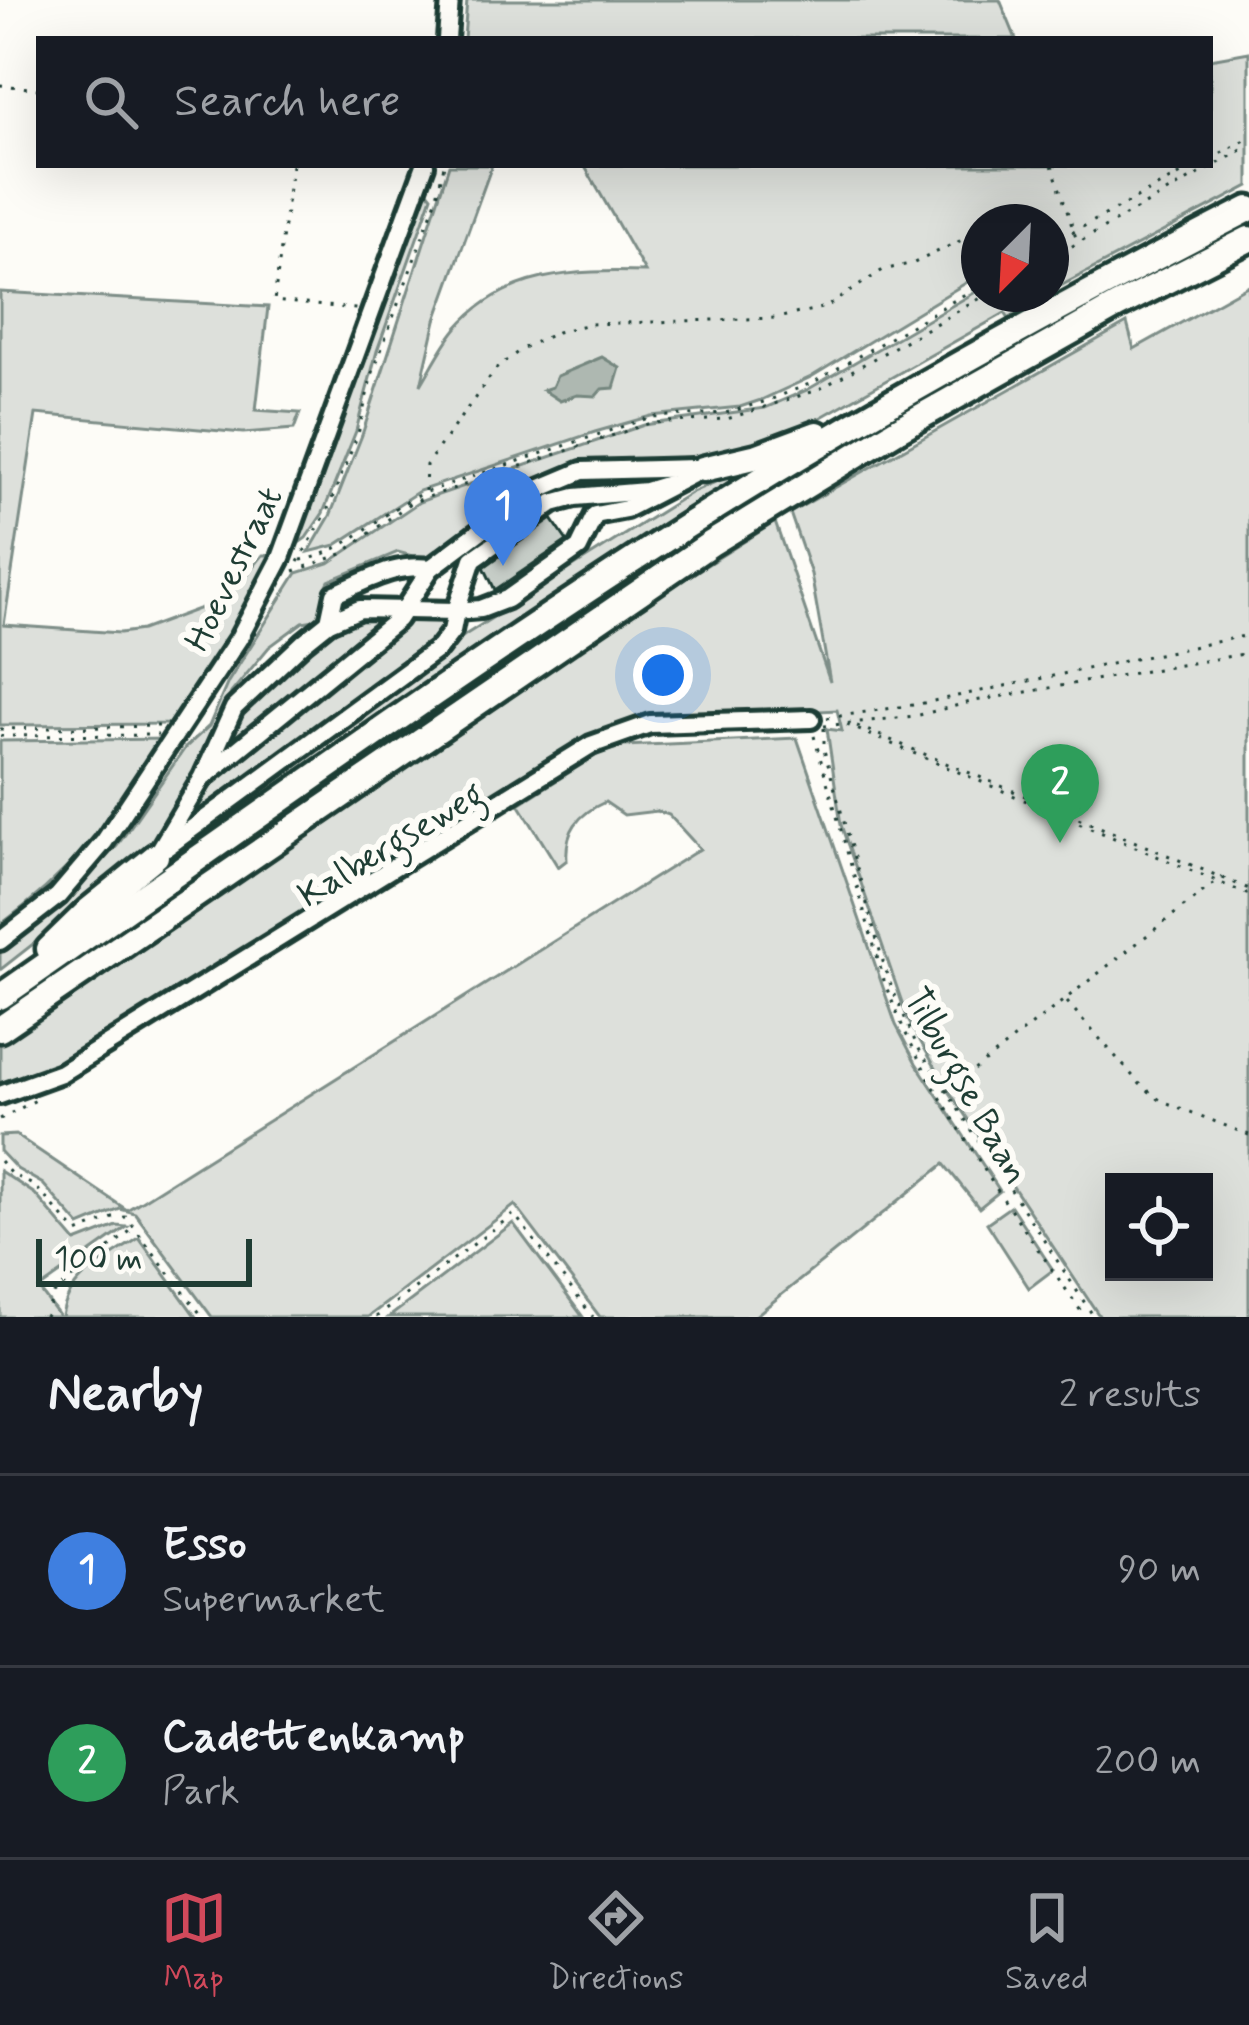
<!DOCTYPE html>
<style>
:root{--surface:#171b24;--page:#242831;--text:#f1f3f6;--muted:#9ea1a6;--line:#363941;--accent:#d1495b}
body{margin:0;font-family:Mynerve,sans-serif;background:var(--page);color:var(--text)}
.controls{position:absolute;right:36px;bottom:36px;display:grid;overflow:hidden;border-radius:0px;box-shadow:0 12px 48px #0002}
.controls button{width:108px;height:108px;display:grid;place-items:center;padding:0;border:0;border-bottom:3px solid var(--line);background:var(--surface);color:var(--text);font:60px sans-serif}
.compass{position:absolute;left:961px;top:204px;width:108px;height:108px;border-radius:50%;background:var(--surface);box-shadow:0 12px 48px #0002;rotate:204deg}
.scale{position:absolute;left:36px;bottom:30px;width:216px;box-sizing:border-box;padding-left:12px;border:6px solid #1f3d34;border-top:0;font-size:33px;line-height:42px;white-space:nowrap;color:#1f3d34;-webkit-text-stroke:9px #fdfcf7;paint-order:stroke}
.you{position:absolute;left:663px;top:675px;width:42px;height:42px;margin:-30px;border:9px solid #fff;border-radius:50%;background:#1a73e8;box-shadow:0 0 0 18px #1a73e833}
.badge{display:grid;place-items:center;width:78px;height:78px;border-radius:50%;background:var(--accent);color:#fff;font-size:39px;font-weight:700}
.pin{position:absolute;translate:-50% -99px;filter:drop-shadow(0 3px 6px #0008)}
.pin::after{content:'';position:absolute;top:63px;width:42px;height:36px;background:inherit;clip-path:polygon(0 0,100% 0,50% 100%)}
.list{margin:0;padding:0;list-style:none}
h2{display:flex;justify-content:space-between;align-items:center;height:156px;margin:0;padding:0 48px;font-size:51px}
h2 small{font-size:39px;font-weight:400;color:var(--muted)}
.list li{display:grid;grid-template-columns:78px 1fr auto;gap:36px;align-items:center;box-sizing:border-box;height:192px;padding:0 48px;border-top:3px solid var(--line)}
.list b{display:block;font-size:45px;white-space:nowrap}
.list p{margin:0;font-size:39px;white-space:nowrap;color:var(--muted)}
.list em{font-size:39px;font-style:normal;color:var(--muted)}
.icon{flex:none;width:66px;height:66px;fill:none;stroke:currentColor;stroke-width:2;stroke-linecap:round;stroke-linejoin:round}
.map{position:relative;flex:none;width:1249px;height:1317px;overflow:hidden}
.search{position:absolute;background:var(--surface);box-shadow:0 12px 48px #0002;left:36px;right:36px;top:36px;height:132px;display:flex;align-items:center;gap:30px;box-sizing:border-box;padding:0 42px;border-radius:0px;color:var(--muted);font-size:45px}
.sheet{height:540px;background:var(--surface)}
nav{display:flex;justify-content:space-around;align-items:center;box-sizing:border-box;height:168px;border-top:3px solid var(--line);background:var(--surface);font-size:33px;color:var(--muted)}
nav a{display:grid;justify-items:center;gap:6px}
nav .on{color:var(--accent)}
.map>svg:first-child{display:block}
.green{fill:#dde0db;stroke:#7e8e88;stroke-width:3;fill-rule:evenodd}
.water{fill:#aeb8b1;stroke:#75877f;stroke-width:3}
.building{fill:#c6cdc7;stroke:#1f3d34;stroke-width:3}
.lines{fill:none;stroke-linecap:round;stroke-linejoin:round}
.minor-casing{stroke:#1f3d34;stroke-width:26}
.highway-casing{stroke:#1f3d34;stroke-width:33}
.path{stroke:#1f3d34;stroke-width:3;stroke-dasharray:3 9;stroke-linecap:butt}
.minor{stroke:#fdfcf7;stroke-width:16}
.highway{stroke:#fdfcf7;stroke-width:24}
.labels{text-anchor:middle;stroke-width:12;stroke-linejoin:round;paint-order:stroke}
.street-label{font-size:36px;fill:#1f3d34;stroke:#fdfcf7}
</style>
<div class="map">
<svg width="1249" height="1317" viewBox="0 0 1249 1317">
<rect width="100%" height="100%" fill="#fdfcf7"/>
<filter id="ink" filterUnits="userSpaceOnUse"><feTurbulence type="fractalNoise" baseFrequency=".00833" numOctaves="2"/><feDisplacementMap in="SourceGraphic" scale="24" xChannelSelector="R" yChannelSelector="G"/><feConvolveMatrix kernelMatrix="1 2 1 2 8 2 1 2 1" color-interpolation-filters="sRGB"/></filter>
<g filter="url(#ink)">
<g class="green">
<polygon points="467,0 1000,0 1016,39 464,39"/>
<path d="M 1249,52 L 1249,186 L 1051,291 L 1051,222 L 979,222 L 979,275 L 811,377 L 761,400 L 740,407 L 651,416 L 595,432 L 419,491 L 336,545 L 309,552 L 330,516 L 362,435 L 449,165 L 492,165 L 436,320 L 421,385 C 432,367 442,346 456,329 C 505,271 575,270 645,272 L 584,165 L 1210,165 L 1210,59 Z"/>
<polygon points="423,185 432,196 377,351 356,431 323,513 306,538 293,547"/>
<path d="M 1249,285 L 1249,1317 L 1100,1317 L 949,1091 L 908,1020 L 841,825 L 827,729 L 842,731 L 837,710 L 649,720 L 58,1069 L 0,1089 L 0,1042 L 594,636 L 775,522 L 830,682 L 811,574 L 790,513 L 1127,323 L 1134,349 ZM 1114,1182 L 1204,1182 L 1204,1272 L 1114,1272 Z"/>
<polygon points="979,290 979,294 1046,294 1009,319 1005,313 811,423 769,439 714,453 576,474 431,561 398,552 329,581 325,589 326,618 303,622 269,647 231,693 221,725 162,843 0,970 0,950 41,921 117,846 185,748 209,726 228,682 297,573 329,563 419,502 438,495 644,425 765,408 807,390"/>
<polygon points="0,292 268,307 256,410 300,413 294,429 243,433 36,414 4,625 120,633 142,630 228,598 263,555 279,555 176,724 0,725"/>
<polygon points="787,451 505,630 170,863 223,815 465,635 692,492"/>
<polygon points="351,615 383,616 216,756 233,719 294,659"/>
<polygon points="451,615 432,647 188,819 202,790 221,768 412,616"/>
<path d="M 797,738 L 896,1025 L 916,1063 L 1000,1191 L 979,1208 L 944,1164 L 754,1317 L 600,1317 L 515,1205 L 368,1317 L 212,1317 L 135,1213 L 120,1209 L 80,1226 L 43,1184 L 17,1169 L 0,1151 L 0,1136 L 16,1135 L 127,1210 L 700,849 L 669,815 L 657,811 L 624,815 L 605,802 C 578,814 565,831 567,860 L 558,867 L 519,804 L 600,753 L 624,746 Z"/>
<path d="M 170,739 C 115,813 76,870 0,925 L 0,741 Z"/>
<polygon points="0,1171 35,1194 76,1242 117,1226 127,1227 39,1289 60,1317 0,1317"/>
<polygon points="1011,1206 1053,1270 1029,1288 987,1223"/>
<polygon points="513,1223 583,1317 389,1317"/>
<path d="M 139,1238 L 196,1317 L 62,1317 C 67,1277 108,1259 139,1238 Z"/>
</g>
<polygon class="water" points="602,357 620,368 614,388 602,389 596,396 577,395 560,401 543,390 552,387 557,376"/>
<polygon class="building" points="552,519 567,541 495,590 484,567"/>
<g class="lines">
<defs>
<g id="minor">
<polyline points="447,39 450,0"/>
<path d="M 329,622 L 335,594 C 368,580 395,563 431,568"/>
<polyline points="205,776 398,619 431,568 532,492 582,471 696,468"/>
<polyline points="167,847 439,648 452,631 456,611 481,609 507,599 579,548 595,515 626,509 703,469"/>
<polyline points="156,856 203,777 234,708 304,642 329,622 360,609 456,611 473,559 553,503 575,497 646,491 669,484"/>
<polyline points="0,941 58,896 104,842 239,638 281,558 425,165"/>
<polyline points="0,1095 61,1073 591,745 650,724 811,719"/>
</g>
<g id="highway">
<polyline points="703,469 758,456 817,434"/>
<polyline points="49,949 89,910 156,856"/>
<path d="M 0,997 C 229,838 454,674 688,525 C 870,410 1058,307 1249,209"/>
<polyline points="0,1029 710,544 897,430 1117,306 1249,239"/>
</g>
</defs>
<use href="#minor" class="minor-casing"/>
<use href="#highway" class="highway-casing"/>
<g class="path">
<polyline points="0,85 39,89"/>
<polyline points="1210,159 1249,138"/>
<polyline points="292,165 274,301 356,309"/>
<polyline points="1052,165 1077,241"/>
<polyline points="1051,244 1198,165"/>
<polyline points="1051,258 1249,146"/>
<polyline points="425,491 426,465 496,369 523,348 557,332 589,324 777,318 826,307 883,270 914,263 966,238 979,243"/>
<path d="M 301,560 C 348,554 382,509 426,492 L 651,417 L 725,413 L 767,401 L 814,382 L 979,286"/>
<polyline points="298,562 326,514 358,434 371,378 436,200 444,165"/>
<polyline points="294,571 342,554 410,503 650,423 727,419 818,390 988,294"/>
<polyline points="827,718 919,704 1249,635"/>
<polyline points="847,725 1249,895"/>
<polyline points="824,726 915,716 975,701 1249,653"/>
<polyline points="857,726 1249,889"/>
<polyline points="824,728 824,750 887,976 917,1046 1094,1317"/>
<polyline points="0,729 160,726"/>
<polyline points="0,736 158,735"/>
<polyline points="814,736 885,984 904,1030 931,1082 993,1184 1085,1317"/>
<polyline points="1067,1002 1140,1084 1160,1100 1249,1135"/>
<polyline points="946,1092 1222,877"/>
<polyline points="0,1119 36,1100"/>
<polyline points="0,1161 11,1174 35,1186 77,1233 113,1218 126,1217 203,1317"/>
<polyline points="45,1317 54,1294 135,1227"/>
<polyline points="376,1317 514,1214 593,1317"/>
</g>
<use href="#minor" class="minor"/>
<use href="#highway" class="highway"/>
</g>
</g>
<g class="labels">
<g class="street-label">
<text transform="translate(232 568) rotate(-64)" y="13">Hoevestraat</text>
<text transform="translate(390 843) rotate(-31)" y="13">Kalbergseweg</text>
<text transform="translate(968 1085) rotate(61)" y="13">Tilburgse Baan</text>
</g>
</g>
</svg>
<div class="controls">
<button><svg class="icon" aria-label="locate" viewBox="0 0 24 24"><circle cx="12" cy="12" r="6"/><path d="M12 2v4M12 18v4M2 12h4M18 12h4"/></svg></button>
</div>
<svg class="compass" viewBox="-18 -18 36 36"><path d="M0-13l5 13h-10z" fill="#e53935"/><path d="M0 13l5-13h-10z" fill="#9ea1a6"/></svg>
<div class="scale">100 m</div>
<div class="you"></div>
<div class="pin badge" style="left:503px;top:566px;background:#3f7fe0">1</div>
<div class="pin badge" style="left:1060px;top:843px;background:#2e9e5b">2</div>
<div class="search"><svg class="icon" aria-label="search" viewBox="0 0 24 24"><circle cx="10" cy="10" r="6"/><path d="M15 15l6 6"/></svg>Search here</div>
</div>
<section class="sheet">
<h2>Nearby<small>2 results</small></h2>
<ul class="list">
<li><span class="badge" style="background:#3f7fe0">1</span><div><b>Esso</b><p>Supermarket</p></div><em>90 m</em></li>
<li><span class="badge" style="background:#2e9e5b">2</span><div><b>Cadettenkamp</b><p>Park</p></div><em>200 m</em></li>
</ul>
</section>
<nav>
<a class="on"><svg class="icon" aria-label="map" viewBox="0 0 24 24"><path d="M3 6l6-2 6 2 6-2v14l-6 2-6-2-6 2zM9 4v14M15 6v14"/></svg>Map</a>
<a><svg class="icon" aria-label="directions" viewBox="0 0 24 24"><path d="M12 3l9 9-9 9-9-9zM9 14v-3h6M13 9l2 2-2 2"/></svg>Directions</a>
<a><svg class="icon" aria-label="saved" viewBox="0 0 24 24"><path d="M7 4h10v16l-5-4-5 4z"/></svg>Saved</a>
</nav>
